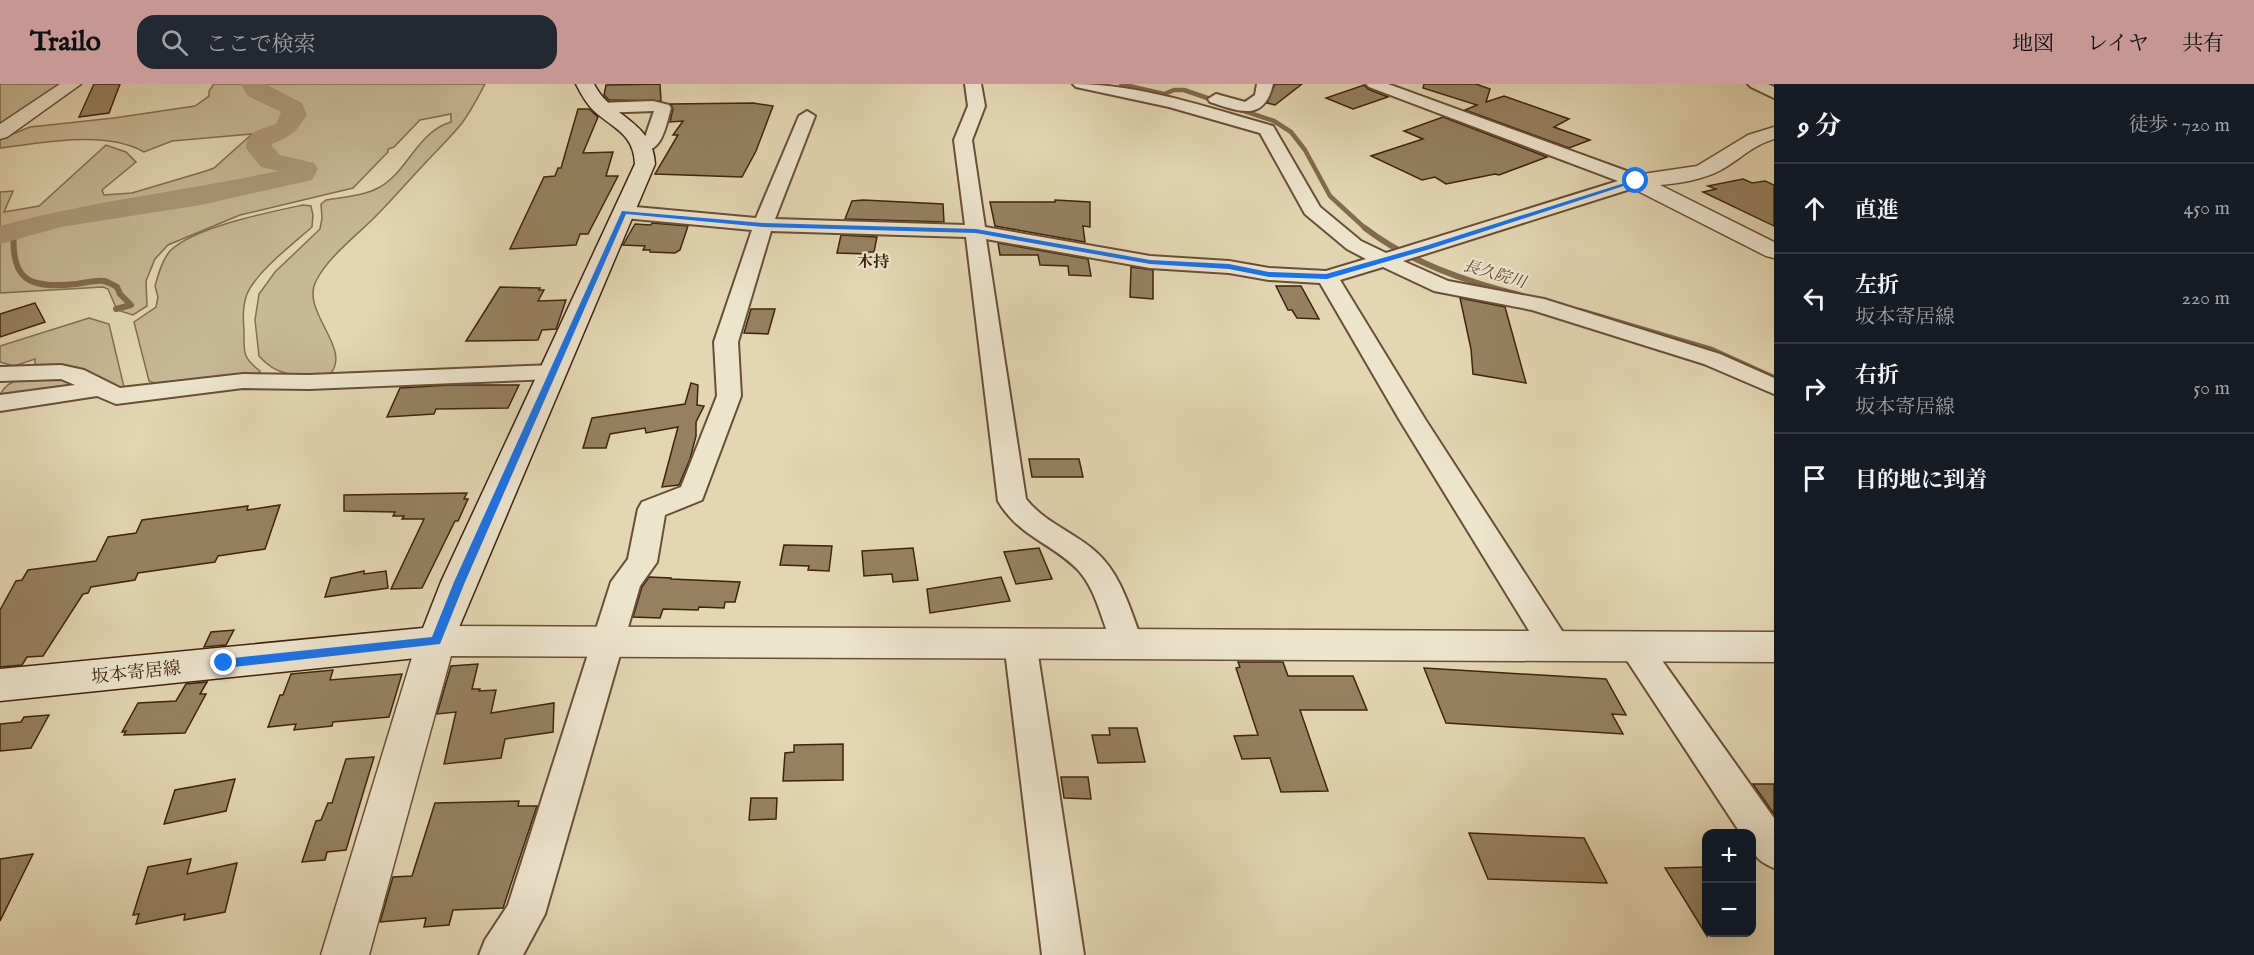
<!DOCTYPE html>
<html lang="ja">
<meta charset="utf-8">
<style>
:root{--surface:#171b24;--page:#242831;--text:#f1f3f6;--muted:#9ea1a6;--line:#363941;--accent:#c59692}
body{margin:0;font-family:"IM FELL English","Noto Serif JP",serif;background:var(--page);color:var(--text)}
.controls{position:absolute;right:18px;bottom:18px;display:grid;overflow:hidden;border-radius:12px;box-shadow:0 6px 24px #0002}
.controls button{width:54px;height:54px;display:grid;place-items:center;padding:0;border:0;border-bottom:2px solid var(--line);background:var(--surface);color:var(--text);font:30px sans-serif}
.stop{position:absolute;width:18px;height:18px;margin:-14px;border:4px solid #1a73e8;border-radius:50%;background:#fff}
.stop.end{background:#1a73e8;border-color:#fff;box-shadow:0 2px 6px #0008}
.list{margin:0;padding:0;list-style:none}
h2{display:flex;justify-content:space-between;align-items:center;height:78px;margin:0;padding:0 24px;font-size:26px}
h2 small{font-size:20px;font-weight:400;color:var(--muted)}
.list li{display:grid;grid-template-columns:39px 1fr auto;gap:18px;align-items:center;box-sizing:border-box;height:90px;padding:0 24px;border-top:2px solid var(--line)}
.list b{display:block;font-size:22px;white-space:nowrap}
.list p{margin:0;font-size:20px;white-space:nowrap;color:var(--muted)}
.list em{font-size:20px;font-style:normal;color:var(--muted)}
.icon{flex:none;width:33px;height:33px;fill:none;stroke:currentColor;stroke-width:2;stroke-linecap:round;stroke-linejoin:round}
.map{position:relative;flex:none;width:1774px;height:871px;overflow:hidden}
header{display:flex;align-items:center;gap:36px;box-sizing:border-box;height:84px;padding:0 30px;background:var(--accent);color:#111}
header strong{font-size:28px}
nav{display:flex;gap:33px;margin-inline-start:auto;font-size:21px}
.search{width:420px;height:54px;background:var(--page);display:flex;align-items:center;gap:15px;box-sizing:border-box;padding:0 21px;border-radius:18px;color:var(--muted);font-size:22px}
main{display:flex}
aside{flex:1;background:var(--surface)}
.map>svg:first-child{display:block}
.green{fill:#c7b896;stroke:#846e50;stroke-width:1.5}
.lines{fill:none;stroke-linecap:round;stroke-linejoin:round}
.stream-far1{stroke:#816a4e;stroke-width:4.5}
.stream{stroke:#816a4e;stroke-width:6}
.river{fill:#ac997a;fill-rule:evenodd}
.building{fill:#958162;stroke:#40240b;stroke-width:1.5}
.minor-casing{stroke:#695035;stroke-width:4}
.tertiary-casing{stroke:#695035;stroke-width:3}
.secondary-casing{stroke:#40240b;stroke-width:3}
.minor{fill:#ede4ce;fill-rule:evenodd}
.tertiary{fill:#ede4ce;fill-rule:evenodd}
.secondary{fill:#ede4ce;fill-rule:evenodd}
.route{fill:#1a73e8}
.labels{text-anchor:middle;stroke-width:4.5;stroke-linejoin:round;paint-order:stroke}
.far-neighbourhood-label{font-size:16px;font-weight:bold;fill:#40240b;stroke:#ede4ce}
.far-water-label{font-size:16px;font-style:italic;fill:#60472c;stroke:#ede4ce}
.street-label{font-size:18px;fill:#40240b;stroke:#ede4ce}
</style>
<header>
<strong>Trailo</strong>
<div class="search"><svg class="icon" aria-label="search" viewBox="0 0 24 24"><circle cx="10" cy="10" r="6"/><path d="M15 15l6 6"/></svg>ここで検索</div>
<nav><a>地図</a><a>レイヤ</a><a>共有</a></nav>
</header>
<main>
<div class="map">
<svg width="1774" height="871" viewBox="0 0 1774 871">
<rect width="100%" height="100%" fill="#e3d6b3"/>
<filter id="stains"><feTurbulence type="fractalNoise" baseFrequency=".00333" numOctaves="4"/><feColorMatrix values="0 0 0 0 .2 0 0 0 0 .09 0 0 0 0 .02 0 0 0 .5 -.17"/></filter>
<radialGradient id="worn" r=".72"><stop offset=".6" stop-color="#630" stop-opacity="0"/><stop offset="1" stop-color="#630" stop-opacity=".3"/></radialGradient>
<g class="green">
<polygon points="0,0 63,0 0,42"/>
<path d="M 214,0 L 485,0 C 478,13 471,27 462,39 C 452,52 439,64 428,76 C 410,95 393,115 375,133 C 355,153 329,172 316,197 C 300,227 353,265 330,290 C 301,291 280,296 259,272 L 255,236 L 259,210 L 275,188 L 320,145 L 322,134 L 321,120 L 326,116 C 344,113 364,112 380,103 C 408,87 417,48 451,38 L 451,30 L 420,36 L 394,63 L 388,65 L 388,68 L 353,104 L 240,131 L 168,161 L 155,175 L 146,197 L 147,222 L 133,231 L 117,226 L 108,205 L 103,203 L 0,209 L 0,108 L 13,107 L 4,128 L 39,122 L 106,61 L 126,68 L 136,78 L 102,106 L 104,111 L 132,109 L 206,87 L 214,84 L 252,50 L 172,57 L 144,68 C 105,46 43,59 0,64 L 0,55 L 30,43 L 114,34 L 195,22 L 209,12 L 209,7 Z"/>
<path d="M 303,121 L 311,122 L 313,131 L 312,143 C 293,160 257,187 247,210 C 243,220 243,236 244,247 C 244,268 242,273 260,287 L 258,290 L 160,301 L 149,297 L 134,238 L 156,223 L 158,213 L 155,202 C 158,191 162,176 170,167 C 194,143 270,128 303,121 Z"/>
<polygon points="89,234 109,240 124,303 114,303 35,283 35,275 14,282 0,278 0,262"/>
<path d="M 53,292 L 88,301 L 0,311 C 9,291 35,293 53,292 Z"/>
</g>
<g class="lines">
<g class="stream-far1">
<polyline points="1121,0 1164,10 1174,6 1184,6 1216,17"/>
<polyline points="1238,25 1274,37 1291,48 1305,66 1330,112 1367,146"/>
</g>
<g class="stream">
<path d="M 1365,144 C 1409,178 1465,197 1519,211"/>
<path d="M 14,146 C 10,196 28,205 76,200 C 84,199 96,196 104,197 C 108,198 113,201 117,203 L 120,210 L 131,221 L 116,225"/>
<polyline points="1580,227 1712,266 1774,294"/>
</g>
<path class="river" d="M 241,0 L 265,0 L 302,19 L 307,31 C 295,49 292,52 272,60 L 272,62 L 280,71 L 314,79 L 318,85 L 312,96 L 201,121 L 61,143 L 0,160 L 0,142 C 91,117 186,107 278,87 L 261,83 L 246,64 C 246,47 262,45 276,40 L 281,28 L 248,12 Z"/>
</g>
<g class="building">
<polygon points="94,0 120,0 109,29 79,33"/>
<polygon points="660,0 661,17 609,16 604,11 606,1"/>
<polygon points="1275,0 1302,0 1275,21 1267,19"/>
<polygon points="1424,0 1476,0 1490,5 1486,18 1504,12 1569,35 1554,43 1590,56 1569,64 1465,26 1477,21 1423,4"/>
<polygon points="1364,1 1368,5 1388,13 1353,25 1326,14"/>
<polygon points="753,19 773,22 756,67 742,93 655,90 678,51 673,51 683,37 670,38 673,25 671,20"/>
<polygon points="578,25 589,25 598,33 583,69 613,68 606,92 618,92 588,150 580,150 576,161 510,165 544,93 555,92 558,84 561,84"/>
<polygon points="1443,33 1547,73 1499,91 1495,90 1446,100 1435,93 1422,96 1371,72 1423,55 1404,47"/>
<polygon points="1743,95 1752,99 1765,97 1774,101 1774,142 1703,108 1716,105 1708,102"/>
<polygon points="863,116 943,120 944,138 845,135 852,117"/>
<polygon points="1055,116 1090,118 1090,143 1083,142 1085,158 995,142 990,118 1055,118"/>
<polygon points="652,139 688,142 680,166 675,169 650,168 650,166 643,166 645,162 623,161 635,140 651,141"/>
<polygon points="841,151 877,153 874,168 869,168 868,170 837,169"/>
<polygon points="998,159 1088,175 1091,192 1069,191 1068,182 1040,181 1038,171 1000,171"/>
<polygon points="1131,183 1153,186 1153,215 1130,213"/>
<polygon points="1276,202 1301,202 1319,235 1297,234 1292,226 1288,226"/>
<polygon points="500,203 540,204 539,206 544,206 538,217 566,216 556,245 542,246 538,256 466,257"/>
<polygon points="1460,214 1505,223 1526,299 1473,290 1471,265"/>
<polygon points="35,219 45,238 0,253 0,230"/>
<polygon points="751,225 775,225 768,250 744,249"/>
<polygon points="691,299 698,301 697,321 704,322 696,338 696,352 690,375 679,401 662,403 678,343 646,349 645,344 610,350 606,364 583,364 592,334 685,320"/>
<polygon points="450,301 519,301 508,324 436,325 434,330 387,333 400,304"/>
<polygon points="1029,375 1079,375 1083,393 1032,393"/>
<polygon points="467,409 464,415 468,415 458,437 455,437 422,504 391,505 424,435 402,435 404,432 393,432 395,428 344,427 344,411"/>
<polygon points="280,421 265,465 218,472 215,478 138,489 135,496 91,503 88,509 83,510 43,572 27,573 22,581 0,583 0,526 16,497 22,496 28,486 96,477 108,453 136,449 142,436 248,422 247,426"/>
<polygon points="784,461 832,462 829,487 808,486 809,482 780,481"/>
<polygon points="913,464 918,496 893,498 892,490 864,492 862,467"/>
<polygon points="1039,464 1052,495 1016,500 1004,468"/>
<polygon points="364,487 364,490 386,487 388,504 325,513 331,494"/>
<polygon points="649,493 671,494 671,495 740,498 735,518 725,518 724,524 699,523 698,526 663,525 660,534 633,533 642,503"/>
<polygon points="1001,493 1010,517 930,529 927,505"/>
<polygon points="234,546 226,561 204,563 211,548"/>
<polygon points="1238,578 1283,578 1288,592 1353,592 1367,626 1300,626 1328,707 1281,708 1270,674 1242,675 1234,652 1258,651 1236,584 1240,583"/>
<polygon points="478,580 472,605 480,605 479,607 496,606 491,629 554,619 553,648 505,655 501,674 444,680 456,628 437,630 451,582"/>
<polygon points="1424,584 1606,595 1626,631 1612,630 1623,650 1446,639"/>
<polygon points="333,586 330,596 402,590 389,633 333,638 332,642 294,646 296,640 268,643 280,611 283,611 291,590"/>
<polygon points="207,598 200,610 206,610 185,649 124,651 126,647 122,648 138,619 176,617 186,600"/>
<polygon points="49,631 31,664 0,667 0,640 21,638 24,633"/>
<polygon points="1109,644 1137,644 1145,678 1098,679 1092,651 1110,651"/>
<polygon points="843,660 843,696 783,697 785,669 794,668 794,661"/>
<polygon points="374,673 346,766 327,768 325,776 302,778 316,737 321,736 328,719 332,719 346,675"/>
<polygon points="1061,693 1088,693 1091,715 1064,714"/>
<polygon points="235,695 226,727 164,740 175,706"/>
<polygon points="1753,700 1774,700 1774,730"/>
<polygon points="751,714 777,714 776,735 749,736"/>
<polygon points="519,717 518,722 537,722 503,824 453,826 449,841 424,843 426,834 380,838 393,793 412,792 435,719"/>
<polygon points="1469,749 1584,754 1607,799 1488,795"/>
<polygon points="33,770 0,837 0,775"/>
<polygon points="191,775 187,790 237,779 225,828 184,836 185,830 136,840 139,830 133,831 148,783"/>
<polygon points="1707,783 1707,852 1665,784"/>
</g>
<g class="lines">
<defs>
<g id="minor">
<path d="M 965,0 L 981,0 L 985,22 L 972,56 L 985,143 L 1150,172 L 1229,177 L 1269,184 L 1326,187 L 1366,175 L 1347,165 L 1305,130 L 1260,49 L 1169,23 L 1076,3 L 1073,0 C 1141,0 1208,24 1273,42 L 1320,123 L 1361,157 L 1386,169 L 1618,97 L 1369,3 L 1366,0 L 1388,0 L 1643,93 L 1645,97 L 1643,101 L 1403,177 L 1448,197 L 1544,215 L 1720,270 L 1774,294 L 1774,310 L 1704,280 L 1532,226 L 1434,207 L 1383,183 L 1340,196 L 1425,335 L 1566,553 L 1571,562 L 1566,571 L 1555,575 L 1544,571 L 1399,335 L 1320,199 L 1269,196 L 1229,189 L 1150,184 L 986,155 L 1026,415 C 1045,439 1074,448 1096,468 C 1122,491 1131,529 1143,559 L 1138,568 L 1127,572 L 1116,568 C 1102,542 1099,510 1079,487 C 1053,459 1020,454 998,417 L 966,153 L 771,147 L 738,258 L 741,312 L 702,416 L 665,431 L 657,478 L 640,502 L 545,830 L 523,871 L 479,871 L 485,856 L 508,821 L 611,498 L 628,475 L 638,425 L 642,418 L 681,403 L 717,312 L 714,258 L 752,146 L 624,134 L 617,132 L 614,128 L 617,124 L 624,122 L 756,134 L 799,32 L 807,27 L 815,32 L 775,135 L 965,141 L 954,56 L 968,22 Z"/>
<path d="M 1257,0 L 1273,0 C 1264,39 1238,27 1210,18 L 1208,15 L 1216,10 L 1245,18 L 1255,11 Z"/>
<polygon points="1748,0 1768,0 1774,3 1774,14 1751,3"/>
<path d="M 653,17 L 669,21 L 671,24 C 666,41 662,72 638,66 L 635,62 L 645,53 L 654,27 L 600,29 L 592,24 L 600,19 Z"/>
<polygon points="61,281 84,286 120,304 243,290 309,291 553,281 562,283 565,288 562,293 553,295 309,305 243,304 116,320 97,312 0,327 0,311 75,301 61,295 0,297 0,283"/>
<polygon points="1020,545 1031,549 1036,558 1084,871 1042,871 1004,558 1009,549"/>
<path d="M 1635,550 L 1646,554 L 1774,734 L 1774,784 C 1755,776 1752,770 1752,750 L 1741,750 L 1624,572 L 1619,563 L 1624,554 Z"/>
</g>
<g id="tertiary">
<polygon points="60,0 81,0 7,53 0,55 0,40"/>
<path d="M 1774,43 L 1774,55 C 1753,61 1739,76 1721,86 C 1702,96 1681,99 1660,101 L 1774,158 L 1774,174 L 1766,172 L 1628,102 L 1625,97 L 1628,92 L 1636,91 L 1697,82 L 1748,51 Z"/>
<polygon points="436,542 1774,548 1774,578 451,572 369,871 321,871 417,557 423,547"/>
</g>
<path id="secondary" d="M 576,0 L 594,0 C 611,34 653,37 655,80 L 449,567 L 436,572 L 0,617 L 0,585 L 423,544 L 441,498 L 635,80 C 634,50 614,45 594,27 C 586,19 581,10 576,0 Z"/>
</defs>
<use href="#minor" class="minor-casing"/>
<use href="#tertiary" class="tertiary-casing"/>
<use href="#secondary" class="secondary-casing"/>
<use href="#minor" class="minor"/>
<use href="#tertiary" class="tertiary"/>
<use href="#secondary" class="secondary"/>
</g>
<polygon class="route" points="1634,96 1639,97 1430,165 1327,195 1269,193 1229,185 1150,180 976,149 763,143 626,130 465,498 440,560 224,584 218,579 224,575 432,553 454,498 622,127 763,139 976,145 1150,176 1229,180 1269,188 1326,190 1425,162"/>
<g class="labels">
<g class="far-neighbourhood-label">
<text x="873" y="183">木持</text>
</g>
<g class="far-water-label">
<text transform="translate(1495 189) rotate(16)" y="6">長久院川</text>
</g>
<g class="street-label">
<text transform="translate(136 588) rotate(-6)" y="6">坂本寄居線</text>
</g>
</g>
<rect width="100%" height="100%" filter="url(#stains)"/>
<rect width="100%" height="100%" fill="url(#worn)"/>
</svg>
<div class="controls">
<button>+</button>
<button>−</button>
</div>
<div class="stop" style="left:1636px;top:97px"></div>
<div class="stop end" style="left:224px;top:579px"></div>
</div>
<aside>
<h2>9 分<small>徒歩 · 720 m</small></h2>
<ul class="list">
<li><svg class="icon" aria-label="ahead" viewBox="0 0 24 24"><path d="M12 20V5M6 11l6-6 6 6"/></svg><div><b>直進</b></div><em>450 m</em></li>
<li><svg class="icon" aria-label="left" viewBox="0 0 24 24"><path d="M17 20v-9H6M10 6l-5 5 5 5"/></svg><div><b>左折</b><p>坂本寄居線</p></div><em>220 m</em></li>
<li><svg class="icon" aria-label="right" viewBox="0 0 24 24"><path d="M7 20v-9h11M14 6l5 5-5 5"/></svg><div><b>右折</b><p>坂本寄居線</p></div><em>50 m</em></li>
<li><svg class="icon" aria-label="arrive" viewBox="0 0 24 24"><path d="M6 21V4h12l-3 4 3 4H6"/></svg><div><b>目的地に到着</b></div></li>
</ul>
</aside>
</main>
